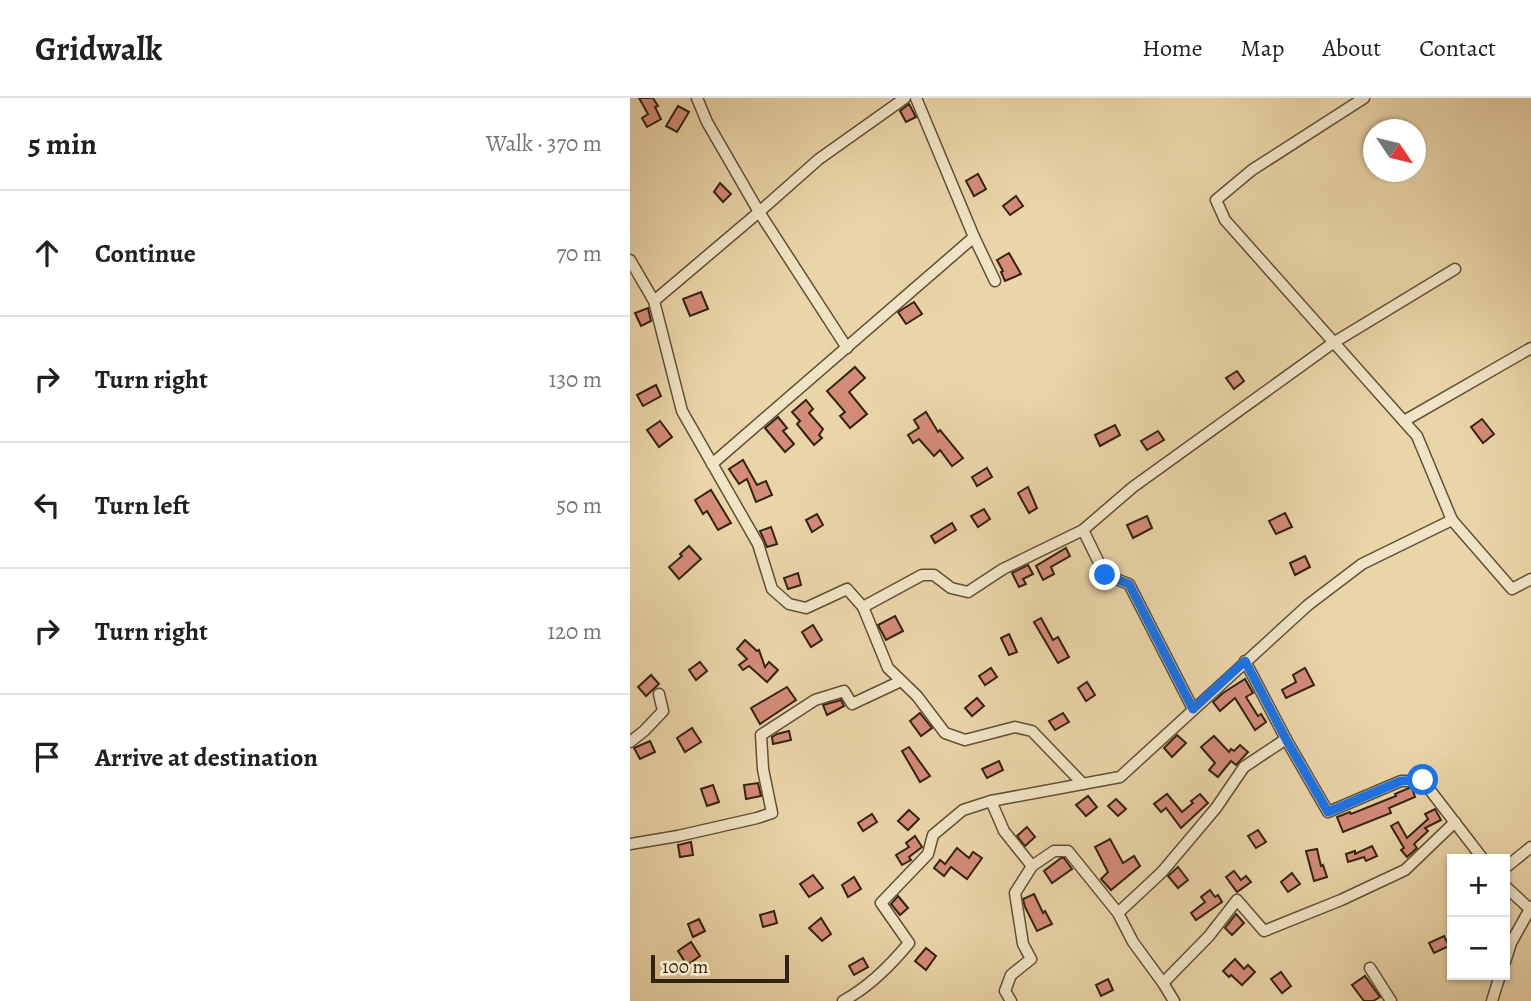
<!DOCTYPE html>
<meta charset="utf-8">
<style>
:root{--surface:#fff;--page:#f6f6f6;--text:#202124;--muted:#757577;--line:#e0e0e0}
body{margin:0;font-family:Alegreya,serif;background:var(--page);color:var(--text)}
.controls{position:absolute;right:21px;bottom:21px;display:grid;overflow:hidden;border-radius:0px;box-shadow:0 2px 5px #0004}
.controls button{width:63px;height:63px;display:grid;place-items:center;padding:0;border:0;border-bottom:2px solid var(--line);background:var(--surface);color:var(--text);font:35px sans-serif}
.compass{position:absolute;left:733px;top:21px;width:63px;height:63px;border-radius:50%;background:var(--surface);box-shadow:0 2px 5px #0004;rotate:125deg}
.scale{position:absolute;left:21px;bottom:18px;width:138px;box-sizing:border-box;padding-left:7px;border:4px solid #32230f;border-top:0;font-size:19px;line-height:24px;white-space:nowrap;color:#32230f;-webkit-text-stroke:5px #f1e4c6;paint-order:stroke}
.stop{position:absolute;width:21px;height:21px;margin:-16px;border:5px solid #1a73e8;border-radius:50%;background:#fff}
.stop.end{background:#1a73e8;border-color:#fff;box-shadow:0 2px 7px #0008}
.list{margin:0;padding:0;list-style:none}
h2{display:flex;justify-content:space-between;align-items:center;height:91px;margin:0;padding:0 28px;font-size:30px}
h2 small{font-size:23px;font-weight:400;color:var(--muted)}
.list li{display:grid;grid-template-columns:46px 1fr auto;gap:21px;align-items:center;box-sizing:border-box;height:126px;padding:0 28px;border-top:2px solid var(--line)}
.list b{display:block;font-size:26px;white-space:nowrap}
.list em{font-size:23px;font-style:normal;color:var(--muted)}
.icon{flex:none;width:38px;height:38px;fill:none;stroke:currentColor;stroke-width:2;stroke-linecap:round;stroke-linejoin:round}
.map{position:relative;flex:none;width:901px;height:903px;overflow:hidden}
header{display:flex;align-items:center;gap:42px;box-sizing:border-box;height:98px;padding:0 35px;background:var(--surface);border-bottom:2px solid var(--line)}
header strong{font-size:33px}
nav{display:flex;gap:38px;margin-inline-start:auto;font-size:24px}
main{display:flex}
aside{flex:1;background:var(--surface)}
.map>svg:first-child{display:block}
.building{fill:#d48b78;stroke:#32230f;stroke-width:2}
.lines{fill:none;stroke-linecap:round;stroke-linejoin:round}
.minor-casing{stroke:#605035;stroke-width:13}
.minor{stroke:#f1e4c6;stroke-width:10}
.route{stroke:#1a73e8;stroke-width:9}
</style>
<header>
<strong>Gridwalk</strong>
<nav><a>Home</a><a>Map</a><a>About</a><a>Contact</a></nav>
</header>
<main>
<aside>
<h2>5 min<small>Walk · 370 m</small></h2>
<ul class="list">
<li><svg class="icon" aria-label="ahead" viewBox="0 0 24 24"><path d="M12 20V5M6 11l6-6 6 6"/></svg><div><b>Continue</b></div><em>70 m</em></li>
<li><svg class="icon" aria-label="right" viewBox="0 0 24 24"><path d="M7 20v-9h11M14 6l5 5-5 5"/></svg><div><b>Turn right</b></div><em>130 m</em></li>
<li><svg class="icon" aria-label="left" viewBox="0 0 24 24"><path d="M17 20v-9H6M10 6l-5 5 5 5"/></svg><div><b>Turn left</b></div><em>50 m</em></li>
<li><svg class="icon" aria-label="right" viewBox="0 0 24 24"><path d="M7 20v-9h11M14 6l5 5-5 5"/></svg><div><b>Turn right</b></div><em>120 m</em></li>
<li><svg class="icon" aria-label="arrive" viewBox="0 0 24 24"><path d="M6 21V4h12l-3 4 3 4H6"/></svg><div><b>Arrive at destination</b></div></li>
</ul>
</aside>
<div class="map">
<svg width="901" height="903" viewBox="0 0 901 903">
<rect width="100%" height="100%" fill="#ead5a8"/>
<filter id="stains"><feTurbulence type="fractalNoise" baseFrequency=".00286" numOctaves="4"/><feColorMatrix values="0 0 0 0 .2 0 0 0 0 .09 0 0 0 0 .02 0 0 0 .5 -.17"/></filter>
<radialGradient id="worn" r=".72"><stop offset=".6" stop-color="#630" stop-opacity="0"/><stop offset="1" stop-color="#630" stop-opacity=".3"/></radialGradient>
<g class="building">
<polygon points="9,0 23,0 28,8 25,9 31,21 17,29 12,20 18,16"/>
<polygon points="279,6 286,19 276,24 270,13"/>
<polygon points="48,8 59,14 47,34 36,28"/>
<polygon points="348,76 356,91 344,98 336,83"/>
<polygon points="90,85 101,96 93,104 84,94"/>
<polygon points="386,98 393,108 380,117 373,108"/>
<polygon points="379,155 391,176 375,183 371,174 373,173 367,162"/>
<polygon points="71,194 78,211 60,218 53,201"/>
<polygon points="284,204 292,216 276,226 268,214"/>
<polygon points="18,210 21,223 11,228 5,215"/>
<polygon points="225,269 235,280 219,294 237,316 220,330 210,318 215,314 197,293"/>
<polygon points="607,273 614,283 604,291 596,280"/>
<polygon points="26,287 31,298 13,308 7,297"/>
<polygon points="176,302 183,311 179,315 193,331 189,337 192,340 184,347 167,326 170,323 162,314"/>
<polygon points="296,314 308,334 310,332 333,360 322,368 310,352 304,358 289,341 283,345 278,337 289,330 284,322"/>
<polygon points="148,319 157,330 153,333 164,346 155,354 135,330"/>
<polygon points="852,321 864,336 853,345 841,329"/>
<polygon points="30,323 42,339 29,349 17,332"/>
<polygon points="485,327 490,337 470,348 465,337"/>
<polygon points="528,333 534,342 517,352 511,343"/>
<polygon points="113,362 127,387 136,383 142,397 126,404 117,381 109,386 99,371"/>
<polygon points="357,370 362,379 347,388 342,379"/>
<polygon points="398,389 407,410 399,415 388,395"/>
<polygon points="81,392 101,425 88,432 77,413 73,416 65,402"/>
<polygon points="354,411 360,421 348,429 341,418"/>
<polygon points="655,415 662,429 646,436 639,423"/>
<polygon points="187,416 193,427 182,434 176,422"/>
<polygon points="517,418 522,430 503,440 497,427"/>
<polygon points="322,425 326,432 305,445 301,438"/>
<polygon points="141,429 147,446 137,449 130,433"/>
<polygon points="59,448 71,461 49,481 39,469 52,458 50,456"/>
<polygon points="436,450 440,458 421,469 424,476 413,482 406,468"/>
<polygon points="675,458 680,469 665,477 660,465"/>
<polygon points="398,467 403,476 393,481 396,486 389,489 382,475"/>
<polygon points="168,475 171,487 158,491 154,480"/>
<polygon points="265,518 273,533 256,542 248,527"/>
<polygon points="411,520 423,542 428,539 439,559 428,565 404,524"/>
<polygon points="183,527 192,542 181,549 172,534"/>
<polygon points="379,536 387,554 379,557 371,540"/>
<polygon points="115,542 127,553 129,552 135,569 139,564 148,572 137,584 119,568 113,572 109,567 117,561 107,551"/>
<polygon points="70,564 77,573 66,582 59,572"/>
<polygon points="361,570 367,579 355,587 349,578"/>
<polygon points="675,570 684,587 656,600 652,592 666,584 663,577"/>
<polygon points="21,577 29,586 16,598 8,589"/>
<polygon points="615,581 623,595 616,599 628,618 631,616 636,624 625,632 605,600 590,613 583,604 593,595"/>
<polygon points="457,584 465,597 456,603 448,590"/>
<polygon points="157,589 166,602 130,626 121,610"/>
<polygon points="347,600 354,608 342,618 335,610"/>
<polygon points="211,602 214,608 197,617 193,607"/>
<polygon points="290,615 302,630 291,638 280,623"/>
<polygon points="433,615 439,624 425,632 419,623"/>
<polygon points="62,630 71,644 55,654 47,640"/>
<polygon points="159,633 161,642 143,646 142,639 147,636"/>
<polygon points="547,637 556,645 542,659 534,650"/>
<polygon points="584,638 599,654 601,651 604,653 610,647 618,654 606,667 601,663 588,679 579,672 585,665 571,649"/>
<polygon points="20,643 25,654 10,661 4,650"/>
<polygon points="279,649 300,678 290,684 272,653"/>
<polygon points="369,663 373,672 357,680 352,671"/>
<polygon points="128,685 131,698 116,701 114,687"/>
<polygon points="83,687 89,704 77,708 71,691"/>
<polygon points="779,690 782,690 785,699 759,710 761,715 713,734 707,719 720,714 721,716 766,698 765,696"/>
<polygon points="537,696 552,714 563,705 561,703 570,696 578,705 551,730 536,710 531,714 524,706"/>
<polygon points="458,698 467,709 456,718 446,707"/>
<polygon points="486,701 496,711 488,718 478,708"/>
<polygon points="805,711 811,722 795,730 798,733 784,746 787,750 777,759 771,752 774,750 761,728 768,724 777,740 798,721 795,716"/>
<polygon points="279,712 289,721 278,732 268,723"/>
<polygon points="242,716 247,724 233,733 228,725"/>
<polygon points="397,729 405,739 395,748 387,738"/>
<polygon points="628,732 636,744 626,750 618,738"/>
<polygon points="285,738 292,749 279,759 281,762 272,767 266,757 279,749 276,745"/>
<polygon points="480,741 493,765 504,758 510,768 481,792 471,781 478,774 465,749"/>
<polygon points="61,744 63,757 50,759 48,747"/>
<polygon points="742,748 747,758 736,763 734,759 718,764 716,756 725,753 725,756"/>
<polygon points="327,750 339,760 343,754 352,760 337,781 321,769 314,778 304,770 310,762 315,766"/>
<polygon points="687,751 691,768 693,767 697,779 684,783 676,753"/>
<polygon points="431,760 434,760 442,771 422,785 414,773"/>
<polygon points="548,769 558,782 548,790 538,778"/>
<polygon points="604,773 611,782 616,778 621,784 607,794 596,779"/>
<polygon points="662,775 670,786 658,794 651,784"/>
<polygon points="183,777 193,790 179,799 170,786"/>
<polygon points="224,779 231,791 218,799 212,787"/>
<polygon points="580,792 585,799 588,797 592,804 566,822 561,815 575,804 571,799"/>
<polygon points="404,796 413,815 415,813 422,826 407,833 395,809 393,801"/>
<polygon points="268,798 278,810 270,817 261,806"/>
<polygon points="144,813 147,825 133,829 130,817"/>
<polygon points="606,816 614,825 602,837 595,830"/>
<polygon points="191,820 201,836 192,843 179,830"/>
<polygon points="69,821 75,833 63,839 58,826"/>
<polygon points="814,838 819,848 804,855 799,845"/>
<polygon points="61,844 70,858 57,867 48,853"/>
<polygon points="296,850 306,858 296,872 285,863"/>
<polygon points="233,860 238,869 224,877 219,868"/>
<polygon points="605,861 614,871 618,867 625,874 612,887 601,877 599,879 593,873"/>
<polygon points="651,874 661,888 652,895 641,881"/>
<polygon points="735,878 750,899 743,903 734,903 722,887"/>
<polygon points="478,881 483,892 471,898 466,887"/>
</g>
<g class="lines">
<defs>
<g id="minor">
<polyline points="67,0 77,24 129,114 217,250"/>
<polyline points="286,0 344,139"/>
<polyline points="734,0 622,72 586,102 595,122 787,338 822,422 882,491 901,481"/>
<polyline points="0,162 24,203 52,313 128,446 142,491 159,506 176,510 217,491 233,509 292,477 304,477 321,490 338,494 373,471 453,432 503,389 703,245 825,171"/>
<polyline points="24,203 129,114 189,61 275,0"/>
<polyline points="774,323 901,250"/>
<polyline points="82,366 344,139 365,183"/>
<polyline points="453,432 475,477 499,486 563,611"/>
<polyline points="233,509 258,570 287,598 315,635 335,642 385,629 402,633 453,686"/>
<polyline points="615,563 657,643 698,714 771,683 793,683 853,761"/>
<polyline points="0,644 14,633 33,613 29,596"/>
<polyline points="361,703 374,733 402,768 385,795 393,846 401,861 381,877 375,893 381,903"/>
<polyline points="0,746 48,738 127,720 142,715 133,671 131,637 185,602 214,593 222,606 271,583"/>
<polyline points="402,768 424,753 438,753 488,815 503,844 533,885 544,903"/>
<polyline points="875,770 901,749"/>
<polyline points="875,788 901,812"/>
<polyline points="488,815 532,774 586,710 614,669 656,641"/>
<polyline points="875,864 881,845 901,809"/>
<polyline points="740,870 761,903"/>
<polyline points="533,885 579,838 607,802 634,833 711,802 775,772 825,724"/>
<path d="M 213,903 C 239,889 260,868 279,845 L 251,805 L 298,756 L 303,737 L 333,712 L 361,703 L 490,679 L 678,507 L 732,466 L 822,422"/>
<polyline points="862,903 870,877"/>
</g>
</defs>
<use href="#minor" class="minor-casing"/>
<use href="#minor" class="minor"/>
</g>
<g class="lines">
<polyline class="route" points="475,477 499,486 563,611 615,563 657,643 698,714 771,683 793,682"/>
</g>
<rect width="100%" height="100%" filter="url(#stains)"/>
<rect width="100%" height="100%" fill="url(#worn)"/>
</svg>
<div class="controls">
<button>+</button>
<button>−</button>
</div>
<svg class="compass" viewBox="-18 -18 36 36"><path d="M0-13l5 13h-10z" fill="#e53935"/><path d="M0 13l5-13h-10z" fill="#757577"/></svg>
<div class="scale">100 m</div>
<div class="stop" style="left:793px;top:682px"></div>
<div class="stop end" style="left:475px;top:477px"></div>
</div>
</main>
